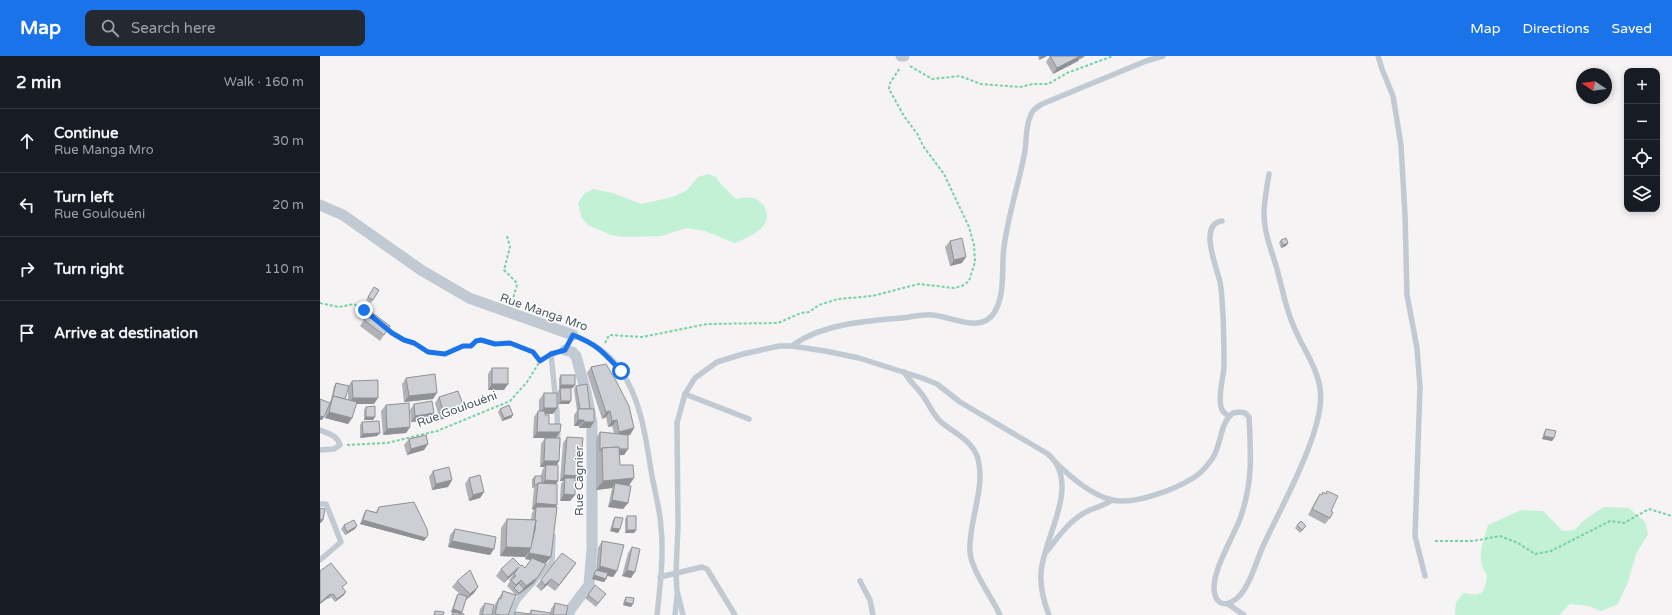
<!DOCTYPE html>
<meta charset="utf-8">
<style>
:root{--surface:#171b24;--page:#242831;--text:#f1f3f6;--muted:#9ea1a6;--line:#363941;--accent:#1a73e8}
body{margin:0;font-family:"Varela Round",sans-serif;background:var(--page);color:var(--text)}
.controls{position:absolute;right:12px;top:12px;display:grid;overflow:hidden;border-radius:8px;box-shadow:0 2px 6px #0003}
.controls button{width:36px;height:36px;display:grid;place-items:center;padding:0;border:0;border-bottom:1px solid var(--line);background:var(--surface);color:var(--text);font:20px sans-serif}
.compass{position:absolute;left:1256px;top:12px;width:36px;height:36px;border-radius:50%;background:var(--surface);box-shadow:0 2px 6px #0003;rotate:283deg}
.stop{position:absolute;width:12px;height:12px;margin:-9px;border:3px solid #1a73e8;border-radius:50%;background:#fff}
.stop.end{background:#1a73e8;border-color:#fff;box-shadow:0 1px 4px #0008}
.list{margin:0;padding:0;list-style:none}
h2{display:flex;justify-content:space-between;align-items:center;height:52px;margin:0;padding:0 16px;font-size:17px}
h2 small{font-size:13px;font-weight:400;color:var(--muted)}
.list li{display:grid;grid-template-columns:26px 1fr auto;gap:12px;align-items:center;box-sizing:border-box;height:64px;padding:0 16px;border-top:1px solid var(--line)}
.list b{display:block;font-size:15px;white-space:nowrap}
.list p{margin:0;font-size:13px;white-space:nowrap;color:var(--muted)}
.list em{font-size:13px;font-style:normal;color:var(--muted)}
.icon{flex:none;width:22px;height:22px;fill:none;stroke:currentColor;stroke-width:2;stroke-linecap:round;stroke-linejoin:round}
.map{position:relative;flex:none;width:1352px;height:559px;overflow:hidden}
header{display:flex;align-items:center;gap:24px;box-sizing:border-box;height:56px;padding:0 20px;background:var(--accent);color:#fff}
header strong{font-size:19px}
nav{display:flex;gap:22px;margin-inline-start:auto;font-size:14px}
.search{width:280px;height:36px;background:var(--page);display:flex;align-items:center;gap:10px;box-sizing:border-box;padding:0 14px;border-radius:8px;color:var(--muted);font-size:15px}
main{display:flex}
aside{flex:1;background:var(--surface)}
.map>svg:first-child{display:block}
.green{fill:#c3f1d5}
.lines{fill:none;stroke-linecap:round;stroke-linejoin:round}
.path{stroke:#7ad0a6;stroke-width:2;stroke-dasharray:3 2;stroke-linecap:butt}
.lane{stroke:#c1cad2;stroke-width:5.5}
.street{stroke:#c1cad2;stroke-width:11}
.wall{fill:#b0b2b7;fill-rule:evenodd}
.shaded-wall{fill:#909195}
.building{fill:#cdcfd5;stroke:#909195}
.route{stroke:#1a73e8;stroke-width:5}
.labels{text-anchor:middle;stroke-width:3;stroke-linejoin:round;paint-order:stroke}
.street-label{font-size:12px;fill:#4a5661;stroke:#fff}
</style>
<header>
<strong>Map</strong>
<div class="search"><svg class="icon" aria-label="search" viewBox="0 0 24 24"><circle cx="10" cy="10" r="6"/><path d="M15 15l6 6"/></svg>Search here</div>
<nav><a>Map</a><a>Directions</a><a>Saved</a></nav>
</header>
<main>
<aside>
<h2>2 min<small>Walk · 160 m</small></h2>
<ul class="list">
<li><svg class="icon" aria-label="ahead" viewBox="0 0 24 24"><path d="M12 20V5M6 11l6-6 6 6"/></svg><div><b>Continue</b><p>Rue Manga Mro</p></div><em>30 m</em></li>
<li><svg class="icon" aria-label="left" viewBox="0 0 24 24"><path d="M17 20v-9H6M10 6l-5 5 5 5"/></svg><div><b>Turn left</b><p>Rue Goulouéni</p></div><em>20 m</em></li>
<li><svg class="icon" aria-label="right" viewBox="0 0 24 24"><path d="M7 20v-9h11M14 6l5 5-5 5"/></svg><div><b>Turn right</b></div><em>110 m</em></li>
<li><svg class="icon" aria-label="arrive" viewBox="0 0 24 24"><path d="M6 21V4h12l-3 4 3 4H6"/></svg><div><b>Arrive at destination</b></div></li>
</ul>
</aside>
<div class="map">
<svg width="1352" height="559" viewBox="0 0 1352 559">
<rect width="100%" height="100%" fill="#f5f3f3"/>
<g class="green">
<path d="M 388,118 L 396,121 L 400,127 L 416,143 C 421,142 426,141 432,142 C 442,143 450,156 446,166 C 440,177 425,183 415,187 L 385,175 L 366,172 L 341,180 L 304,181 L 291,179 L 268,169 L 262,162 L 258,147 L 265,137 L 273,133 L 293,137 L 321,148 L 353,141 L 367,134 L 378,121 Z"/>
<path d="M 1284,451 L 1309,452 L 1325,466 L 1328,478 L 1316,498 L 1308,526 L 1298,548 L 1281,555 L 1268,550 L 1250,548 L 1239,559 L 1135,559 L 1136,546 L 1144,537 C 1163,541 1165,537 1167,519 C 1155,503 1163,487 1168,469 L 1201,454 L 1223,455 L 1243,475 L 1255,474 L 1263,465 Z"/>
</g>
<g class="lines">
<g class="path">
<polyline points="590,10 612,23 640,20 661,28 700,31 713,28 728,28 747,17 793,0"/>
<polyline points="187,180 190,191 184,214 196,226 197,229 192,246"/>
<polyline points="0,247 19,251 34,248 50,259"/>
<polyline points="67,273 84,284 94,287 103,293 117,297 128,298 140,291 151,290 156,285 161,284 175,288 193,288 213,296 220,305"/>
<polyline points="285,287 289,279 322,281 387,268 458,267 481,257 489,256 499,249 518,243 552,240 599,228 634,232 642,230 649,225 655,206 654,189 649,171 624,118 603,90 598,79 584,60 569,33 570,27 580,12"/>
<polyline points="27,389 67,387 117,375 190,345 207,326 220,305 223,303"/>
<polyline points="1115,485 1153,485 1180,480 1198,487 1215,498 1231,495 1290,465 1304,467 1329,453 1352,460"/>
</g>
<g class="lane">
<polyline points="1058,0 1062,13 1073,40 1081,89 1085,159 1087,239 1097,292 1100,331 1095,480 1105,520"/>
<path d="M 902,165 C 878,168 897,212 900,226 C 901,232 902,239 902,245 C 904,266 904,290 904,312 C 903,323 898,340 901,351 C 902,355 905,358 909,360"/>
<path d="M 253,279 C 273,287 289,297 301,315 C 322,345 326,385 332,420 C 335,436 340,454 341,471 C 344,498 340,532 337,559"/>
<path d="M 472,290 C 501,268 546,265 582,262 C 592,261 603,258 612,259 C 631,260 661,278 674,257 C 686,238 681,212 684,191 C 688,160 698,130 704,100 C 707,87 705,73 710,61 C 712,54 716,52 722,48 L 826,5 L 843,0"/>
<polyline points="231,298 237,357 238,389"/>
<path d="M 584,316 C 589,324 595,330 601,337 C 608,346 612,357 620,365 C 633,377 653,384 658,403 C 666,432 648,466 650,496 C 652,516 672,541 680,559"/>
<polyline points="365,338 429,363"/>
<path d="M 0,374 C 9,378 17,379 20,389 L 14,393 L 0,394"/>
<path d="M 736,407 C 751,421 771,439 792,444 C 814,449 854,434 873,422 C 881,418 887,410 892,403 C 902,389 899,368 913,357 L 920,356 L 925,357 L 929,361 C 931,399 933,426 920,463 C 912,483 894,512 894,532 C 895,556 915,549 924,534 C 933,520 937,503 944,488 C 961,451 1007,371 1000,332 C 997,311 982,291 974,271 C 966,254 963,235 958,217 C 953,197 944,179 944,158 C 944,145 947,131 949,118"/>
<polyline points="0,448 6,448 21,486 0,504"/>
<path d="M 727,495 C 739,480 751,462 770,454 C 778,451 785,449 792,444"/>
<polyline points="340,521 382,511 387,513 415,559"/>
<polyline points="540,525 550,544 553,559"/>
<polyline points="908,548 924,559"/>
<polyline points="191,559 198,544 232,506 233,480"/>
<polyline points="355,559 357,540"/>
<path d="M 363,559 L 357,535 L 356,517 L 358,469 L 357,367 L 365,338 L 375,322 L 397,306 L 423,298 L 459,290 L 472,290 L 505,295 L 539,302 L 602,322 L 617,328 L 640,346 L 728,398 C 731,401 734,404 736,407 C 755,439 723,484 721,517 C 720,530 724,547 729,559"/>
</g>
<g class="street">
<polyline points="581,0 584,0"/>
<polyline points="0,149 23,159 101,214 149,242 253,279"/>
<polyline points="245,294 252,296 256,300 266,336 272,367 272,492 269,529 250,554 249,559"/>
</g>
</g>
<g class="wall">
<polygon points="718,0 727,0 719,4"/>
<polygon points="730,0 765,0 759,3 758,5 733,18 726,6"/>
<polygon points="961,184 968,187 966,190 961,192 959,187"/>
<polygon points="630,185 642,207 630,210 625,191"/>
<polygon points="52,234 59,234 51,247 46,244"/>
<polygon points="50,255 70,270 60,285 40,270"/>
<polygon points="271,311 314,372 310,379 308,379 308,393 304,399 299,399 300,409 309,429 308,447 303,453 288,451 292,432 276,434 276,382 280,376 294,377 292,370 288,371 286,361 282,363 267,317"/>
<polygon points="172,312 184,334 168,334 168,318"/>
<polygon points="241,319 253,332 251,332 249,348 238,348 238,335 240,332 244,332 239,332 239,322"/>
<polygon points="86,322 113,343 84,346 82,328"/>
<path d="M 32,325 L 54,348 L 36,348 L 32,362 L 28,368 L 5,362 L 7,353 L 2,364 L 0,364 L 0,343 L 9,347 L 11,343 L 14,330 L 16,327 L 28,330 ZM 28,332 L 28,344 L 25,343 Z"/>
<polygon points="256,330 270,353 274,366 270,372 259,372 259,370 254,370 254,359 257,355 254,333"/>
<polygon points="224,337 233,358 225,358 225,359 229,368 240,376 236,382 239,405 237,409 238,425 235,428 237,449 236,451 226,507 222,506 214,527 197,540 196,539 188,559 172,559 175,548 183,535 196,539 187,530 190,525 189,524 194,518 184,527 176,520 181,513 201,510 205,512 211,504 205,503 206,499 205,501 180,500 181,472 187,463 211,463 212,457 214,454 212,453 214,432 212,432 212,423 215,420 221,420 222,415 224,411 220,411 221,388 225,382 213,382 214,361 218,355 219,355 219,344"/>
<polygon points="119,341 139,357 120,364 115,347"/>
<polygon points="94,348 114,357 110,364 91,366 90,354"/>
<polygon points="66,349 90,371 86,377 63,379 61,355"/>
<polygon points="46,351 55,361 53,364 44,364 44,354"/>
<polygon points="180,353 193,359 191,362 182,365 178,356"/>
<polygon points="42,366 60,377 57,380 40,382 40,369"/>
<polygon points="1226,373 1234,382 1232,385 1222,383 1224,376"/>
<polygon points="247,381 259,420 255,426 255,439 250,445 240,445 241,428 243,425 240,425 243,387"/>
<polygon points="89,383 104,394 87,399 84,389"/>
<polygon points="113,415 132,424 128,431 112,434 109,421"/>
<polygon points="149,422 164,436 160,442 149,445 145,428"/>
<polygon points="1007,435 1011,455 1010,462 1005,468 988,459 996,444 1000,438 1001,439 1006,437"/>
<polygon points="59,451 104,485 40,468 44,457 46,454 56,456 57,454"/>
<polygon points="307,460 316,474 314,477 305,477 305,463"/>
<polygon points="295,461 300,473 298,477 290,475 293,464"/>
<polygon points="24,469 35,473 25,479 21,473"/>
<polygon points="977,469 984,473 980,477 975,472"/>
<polygon points="135,473 170,499 128,491 130,479"/>
<polygon points="282,485 297,515 293,521 287,520 284,526 272,523 274,517 276,514 278,492"/>
<polygon points="312,491 311,522 302,520 308,497"/>
<polygon points="256,507 235,535 227,529 221,535 216,530 221,524"/>
<polygon points="0,515 24,530 22,531 24,539 15,546 11,541 9,543 8,542"/>
<polygon points="137,525 158,531 154,537 146,544 142,556 141,558 144,559 131,559 133,557 131,556 136,541 138,538 140,538 132,531"/>
<polygon points="286,538 276,551 265,542 268,539"/>
<polygon points="306,541 311,551 303,549 304,544"/>
<polygon points="165,547 172,559 159,559 160,553"/>
<polygon points="235,547 246,559 193,559 195,556 209,558 211,554 230,557 231,553"/>
</g>
<g class="shaded-wall">
<polygon points="721,0 727,0 719,4"/>
<polygon points="760,0 761,0 758,5 733,18 737,12"/>
<polygon points="762,0 765,0 759,4 761,1"/>
<polygon points="968,187 966,190 961,192 963,189"/>
<polygon points="646,201 642,207 630,210 634,204"/>
<polygon points="172,328 188,328 184,334 168,334"/>
<polygon points="241,329 255,329 253,332 239,332"/>
<polygon points="117,337 113,343 84,346 89,340"/>
<polygon points="33,342 58,342 54,348 28,348"/>
<polygon points="241,345 251,345 249,348 238,348"/>
<polygon points="144,351 139,357 120,364 124,358"/>
<polygon points="224,352 237,352 233,358 219,358"/>
<polygon points="290,355 286,361 282,363 286,356"/>
<polygon points="9,356 32,362 28,368 5,362"/>
<polygon points="114,357 110,364 91,366 95,360"/>
<polygon points="193,359 191,362 182,365 184,362"/>
<polygon points="0,360 4,361 2,364 0,364"/>
<polygon points="46,361 55,361 53,364 44,364"/>
<polygon points="258,364 264,364 259,370 254,370"/>
<polygon points="297,364 292,370 288,371 292,365"/>
<polygon points="264,366 274,366 270,372 259,372"/>
<polygon points="90,371 86,377 63,379 67,373"/>
<polygon points="314,372 310,379 295,382 299,376"/>
<polygon points="217,376 240,376 236,382 213,382"/>
<polygon points="60,377 57,380 40,382 43,378"/>
<polygon points="1224,380 1234,382 1232,385 1222,383"/>
<polygon points="108,388 104,394 87,399 91,393"/>
<polygon points="308,393 304,399 282,400 282,395"/>
<polygon points="224,405 239,405 235,412 226,409 224,411 220,411"/>
<polygon points="244,419 259,420 255,426 245,422 243,425 240,425"/>
<polygon points="314,422 308,431 295,427 292,432 276,434 283,425"/>
<polygon points="132,424 128,431 112,434 116,428"/>
<polygon points="225,424 238,425 234,431 222,429"/>
<polygon points="164,436 160,442 149,445 153,439"/>
<polygon points="244,438 255,439 250,445 240,445"/>
<polygon points="292,444 308,447 303,453 288,451"/>
<polygon points="216,447 237,449 233,455 216,451 214,454 212,453"/>
<polygon points="0,463 3,464 1,467 0,467"/>
<polygon points="43,464 106,482 104,485 40,468"/>
<polygon points="37,470 35,473 25,479 27,476"/>
<polygon points="292,472 300,473 298,477 290,475"/>
<polygon points="307,474 316,474 314,477 305,477"/>
<polygon points="132,485 174,493 170,499 128,491"/>
<polygon points="186,491 211,492 205,501 180,500"/>
<polygon points="209,497 231,501 226,507 205,503"/>
<polygon points="256,507 252,513 235,535 239,529"/>
<polygon points="280,510 297,515 293,521 275,517"/>
<polygon points="199,511 194,517 184,527 188,521"/>
<polygon points="307,514 315,516 311,522 302,520"/>
<polygon points="274,519 286,523 284,526 272,523"/>
<polygon points="218,521 214,527 197,540 206,530"/>
<polygon points="231,523 227,529 221,535 225,529"/>
<polygon points="158,531 154,537 146,544 150,538"/>
<polygon points="26,536 24,539 15,546 17,543"/>
<polygon points="10,538 8,542 0,548 0,547"/>
<polygon points="305,546 313,548 311,551 303,549"/>
<polygon points="133,553 142,556 140,559 131,556"/>
</g>
<g class="building">
<polygon points="730,0 760,0 737,12"/>
<polygon points="642,182 646,201 634,204 630,185"/>
<polygon points="966,182 968,187 963,189 961,184"/>
<polygon points="54,231 59,234 53,244 48,241"/>
<polygon points="50,255 70,270 64,279 44,264"/>
<polygon points="286,308 295,323 309,350 314,372 299,376 297,364 292,365 290,355 286,356 271,311"/>
<rect x="172" y="312" width="16" height="16"/>
<polygon points="115,318 117,337 89,340 86,322"/>
<rect x="241" y="319" width="14" height="10"/>
<polygon points="58,324 58,342 33,342 32,325"/>
<polygon points="16,327 29,330 25,343 13,340"/>
<polygon points="267,328 270,353 260,353 256,330"/>
<polygon points="240,332 251,332 251,345 241,345"/>
<polygon points="138,335 144,351 124,358 119,341"/>
<rect x="224" y="337" width="13" height="15"/>
<polygon points="13,340 37,346 32,362 9,356"/>
<polygon points="0,343 10,347 4,361 0,360"/>
<polygon points="112,345 114,357 95,360 94,348"/>
<polygon points="89,347 90,371 67,373 66,349"/>
<polygon points="189,349 193,359 184,362 180,353"/>
<polygon points="55,350 55,361 46,361 46,351"/>
<polygon points="258,353 274,353 274,366 264,366 264,364 258,364"/>
<polygon points="218,355 225,355 225,359 229,359 229,368 241,368 240,376 217,376"/>
<polygon points="59,365 60,377 43,378 42,366"/>
<polygon points="1226,373 1236,375 1234,382 1224,380"/>
<polygon points="280,376 308,379 308,393 299,393 299,391 282,392 280,395"/>
<polygon points="106,379 108,388 91,393 89,383"/>
<polygon points="247,381 263,382 259,420 244,419"/>
<polygon points="225,382 240,382 239,405 224,405"/>
<polygon points="299,391 300,409 313,409 314,422 283,425 282,392"/>
<polygon points="226,409 238,409 238,425 225,424"/>
<polygon points="129,411 132,424 116,428 113,415"/>
<polygon points="160,419 164,436 153,439 149,422"/>
<polygon points="215,420 222,420 222,427 218,427 216,429 214,429"/>
<polygon points="245,422 255,422 255,439 244,438"/>
<polygon points="218,427 237,428 237,449 216,447"/>
<polygon points="295,427 311,430 308,447 292,444"/>
<polygon points="1007,435 1018,440 1011,455 1013,456 1010,462 992,453 1000,438 1002,439 1003,436 1006,438"/>
<polygon points="94,446 107,473 108,479 106,482 43,464 46,454 57,457 59,451"/>
<polygon points="216,451 237,451 231,501 209,497 215,474 216,464 215,464"/>
<polygon points="0,452 5,453 3,464 0,463"/>
<rect x="307" y="460" width="9" height="14"/>
<polygon points="295,461 303,462 300,473 292,472"/>
<polygon points="187,463 216,464 211,492 186,491"/>
<polygon points="34,464 37,470 27,476 24,469"/>
<polygon points="981,465 986,470 982,474 977,469"/>
<polygon points="135,473 176,481 174,493 132,485"/>
<polygon points="282,485 304,489 297,515 280,510"/>
<polygon points="312,491 320,493 315,516 307,514"/>
<polygon points="242,497 256,507 239,529 231,523 225,529 221,524"/>
<polygon points="193,502 201,510 202,509 205,512 212,502 226,508 218,521 206,530 201,524 196,529 191,524 196,520 194,518 199,511 188,521 181,513"/>
<polygon points="11,507 27,527 22,531 26,536 17,543 13,538 11,539 10,538 0,547 0,515"/>
<polygon points="150,514 158,531 150,538 137,525"/>
<polygon points="276,514 288,517 286,523 274,519"/>
<polygon points="199,527 204,533 199,537 194,532"/>
<polygon points="275,529 286,538 278,547 268,539"/>
<polygon points="183,535 196,539 188,559 180,559 175,558 179,542 181,543"/>
<polygon points="138,538 147,540 142,556 133,553"/>
<polygon points="306,541 314,542 313,548 305,546"/>
<polygon points="165,547 174,549 172,559 162,559"/>
<polygon points="235,547 248,550 246,559 233,559"/>
<polygon points="211,554 231,557 230,559 211,559"/>
<polygon points="115,555 124,556 123,559 114,559"/>
<polygon points="133,556 144,558 144,559 133,559"/>
<polygon points="195,556 210,558 210,559 195,559"/>
</g>
<g class="lines">
<path class="route" d="M 44,254 L 72,277 L 84,284 L 94,287 L 108,296 L 125,298 L 143,290 L 151,290 L 156,285 L 161,284 L 175,288 L 190,287 L 213,296 L 220,305 L 231,298 L 245,294 L 253,279 C 278,289 283,296 301,315"/>
</g>
<g class="labels">
<g class="street-label">
<text transform="translate(224 256) rotate(19)" y="4">Rue Manga Mro</text>
<text transform="translate(137 353) rotate(-20)" y="4">Rue Goulouéni</text>
<text transform="translate(259 425) rotate(-90)" y="4">Rue Cagnier</text>
</g>
</g>
</svg>
<div class="controls">
<button>+</button>
<button>−</button>
<button><svg class="icon" aria-label="locate" viewBox="0 0 24 24"><circle cx="12" cy="12" r="6"/><path d="M12 2v4M12 18v4M2 12h4M18 12h4"/></svg></button>
<button><svg class="icon" aria-label="layers" viewBox="0 0 24 24"><path d="M12 4l9 5-9 5-9-5zM3 14l9 5 9-5"/></svg></button>
</div>
<svg class="compass" viewBox="-18 -18 36 36"><path d="M0-13l5 13h-10z" fill="#e53935"/><path d="M0 13l5-13h-10z" fill="#9ea1a6"/></svg>
<div class="stop" style="left:301px;top:315px"></div>
<div class="stop end" style="left:44px;top:254px"></div>
</div>
</main>
